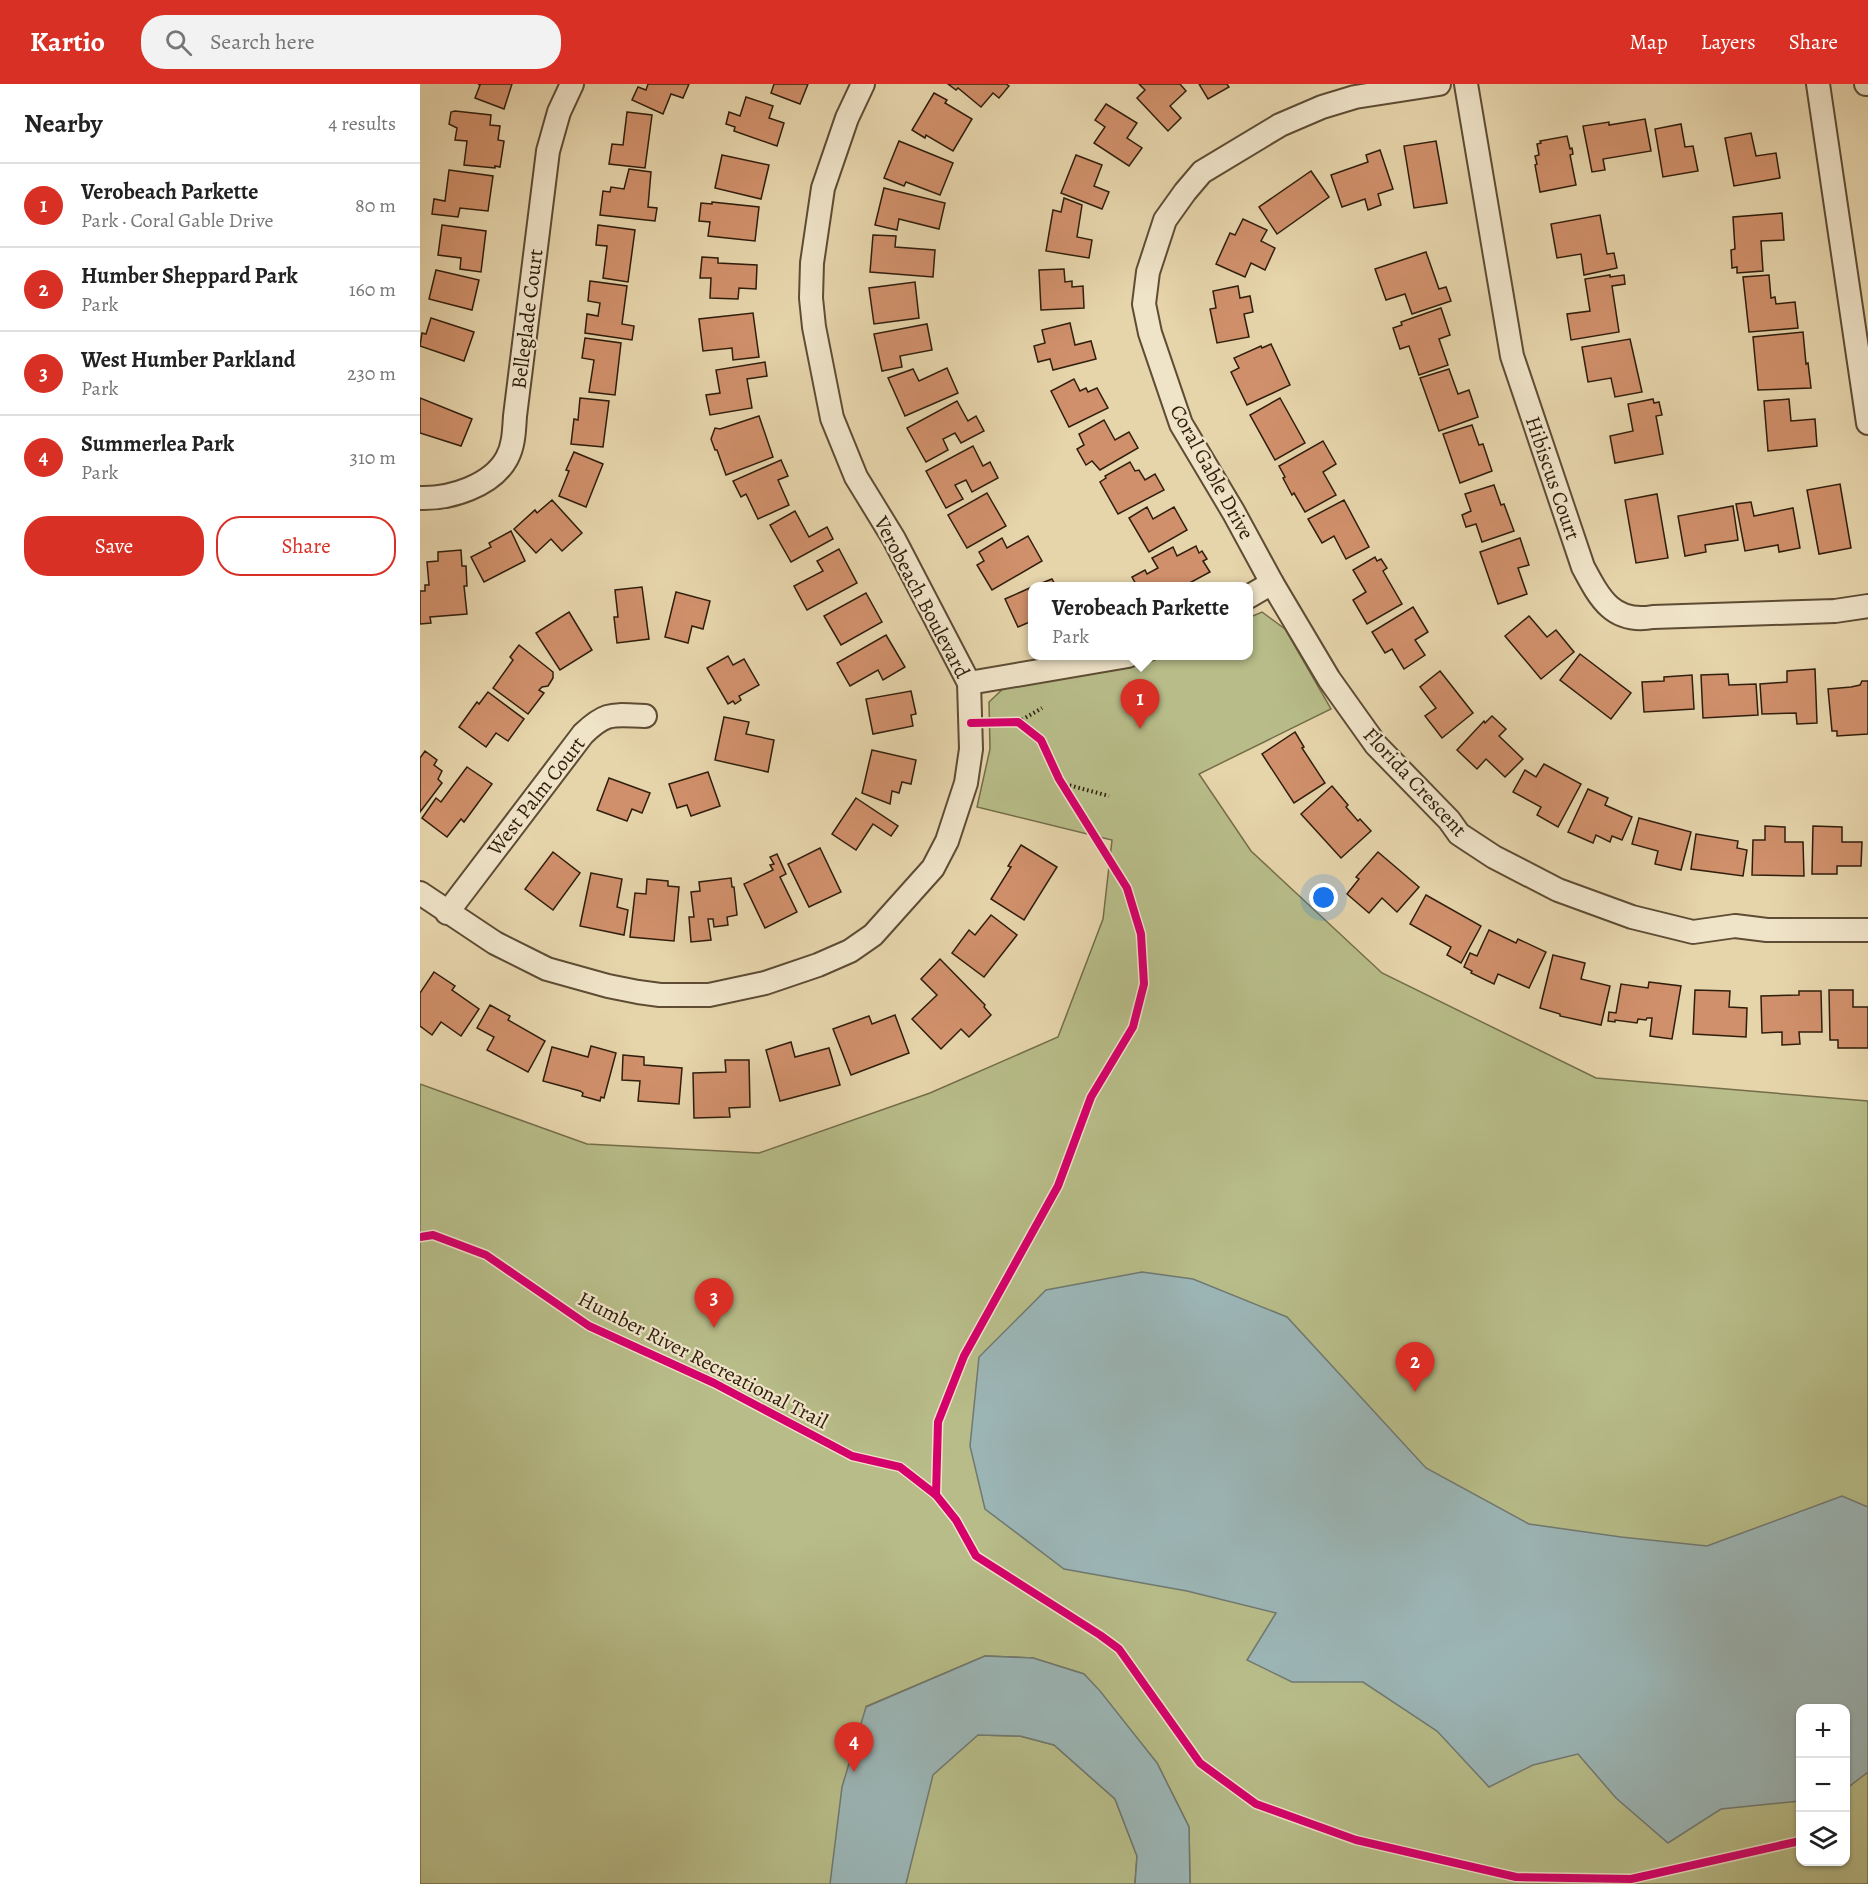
<!DOCTYPE html>
<meta charset="utf-8">
<style>
:root{--surface:#fff;--page:#f2f2f2;--text:#222;--muted:#767676;--line:#e0e0e0;--accent:#d93025}
body{margin:0;font-family:Alegreya,serif;background:var(--page);color:var(--text)}
.controls{position:absolute;right:18px;bottom:18px;display:grid;overflow:hidden;border-radius:12px;box-shadow:0 2px 4px #0004}
.controls button{width:54px;height:54px;display:grid;place-items:center;padding:0;border:0;border-bottom:2px solid var(--line);background:var(--surface);color:var(--text);font:30px sans-serif}
.you{position:absolute;left:904px;top:814px;width:21px;height:21px;margin:-15px;border:4px solid #fff;border-radius:50%;background:#1a73e8;box-shadow:0 0 0 9px #1a73e833}
.badge{display:grid;place-items:center;width:39px;height:39px;border-radius:50%;background:var(--accent);color:#fff;font-size:20px;font-weight:700}
.pin{position:absolute;translate:-50% -50px;filter:drop-shadow(0 2px 3px #0008)}
.pin::after{content:'';position:absolute;top:32px;width:21px;height:18px;background:inherit;clip-path:polygon(0 0,100% 0,50% 100%)}
.popup{position:absolute;left:608px;top:498px;width:225px;height:78px;box-sizing:border-box;display:grid;place-content:center;border-radius:12px;background:var(--surface);filter:drop-shadow(0 2px 4px #0005);font-size:20px;white-space:nowrap;color:var(--muted)}
.popup b{font-size:22px;color:var(--text)}
.popup::after{content:'';position:absolute;left:50%;top:100%;margin-left:-12px;border:12px solid transparent;border-top-color:var(--surface)}
.list{margin:0;padding:0;list-style:none}
h2{display:flex;justify-content:space-between;align-items:center;height:78px;margin:0;padding:0 24px;font-size:26px}
h2 small{font-size:20px;font-weight:400;color:var(--muted)}
.list li{display:grid;grid-template-columns:39px 1fr auto;gap:18px;align-items:center;box-sizing:border-box;height:84px;padding:0 24px;border-top:2px solid var(--line)}
.list b{display:block;font-size:22px;white-space:nowrap}
.list p{margin:0;font-size:20px;white-space:nowrap;color:var(--muted)}
.list em{font-size:20px;font-style:normal;color:var(--muted)}
.actions{display:flex;gap:12px;padding:18px 24px}
.actions a{flex:1;padding:14px 0;border:2px solid var(--accent);border-radius:24px;text-align:center;font-size:21px;color:var(--accent)}
.actions .main{background:var(--accent);color:#fff}
.icon{flex:none;width:33px;height:33px;fill:none;stroke:currentColor;stroke-width:2;stroke-linecap:round;stroke-linejoin:round}
.map{position:relative;flex:none;width:1448px;height:1800px;overflow:hidden}
header{display:flex;align-items:center;gap:36px;box-sizing:border-box;height:84px;padding:0 30px;background:var(--accent);color:#fff}
header strong{font-size:28px}
nav{display:flex;gap:33px;margin-inline-start:auto;font-size:21px}
.search{width:420px;height:54px;background:var(--page);display:flex;align-items:center;gap:15px;box-sizing:border-box;padding:0 21px;border-radius:24px;color:var(--muted);font-size:22px}
main{display:flex}
aside{flex:1;background:var(--surface)}
.map>svg:first-child{display:block}
.green{fill:#b7bc88;stroke:#746d4a;stroke-width:1.5;fill-rule:evenodd}
.water{fill:#9bb5b5;stroke:#707971;stroke-width:1.5}
.building{fill:#d0906b;stroke:#301e0c;stroke-width:1.5}
.lines{fill:none;stroke-linecap:round;stroke-linejoin:round}
.minor-casing{stroke:#5e4c34;stroke-width:26}
.path{stroke:#301e0c;stroke-width:4;stroke-dasharray:1.5 3;stroke-linecap:butt}
.minor{stroke:#efe3c8;stroke-width:22}
.cycleway-casing{stroke:#efe3c8;stroke-width:11}
.cycleway{stroke:#d6006c;stroke-width:8}
.labels{text-anchor:middle;stroke-width:4.5;stroke-linejoin:round;paint-order:stroke}
.street-label{font-size:21px;fill:#301e0c;stroke:#efe3c8}
</style>
<header>
<strong>Kartio</strong>
<div class="search"><svg class="icon" aria-label="search" viewBox="0 0 24 24"><circle cx="10" cy="10" r="6"/><path d="M15 15l6 6"/></svg>Search here</div>
<nav><a>Map</a><a>Layers</a><a>Share</a></nav>
</header>
<main>
<aside>
<h2>Nearby<small>4 results</small></h2>
<ul class="list">
<li><span class="badge">1</span><div><b>Verobeach Parkette</b><p>Park · Coral Gable Drive</p></div><em>80 m</em></li>
<li><span class="badge">2</span><div><b>Humber Sheppard Park</b><p>Park</p></div><em>160 m</em></li>
<li><span class="badge">3</span><div><b>West Humber Parkland</b><p>Park</p></div><em>230 m</em></li>
<li><span class="badge">4</span><div><b>Summerlea Park</b><p>Park</p></div><em>310 m</em></li>
</ul>
<div class="actions"><a class="main">Save</a><a>Share</a></div>
</aside>
<div class="map">
<svg width="1448" height="1800" viewBox="0 0 1448 1800">
<rect width="100%" height="100%" fill="#e6d4ab"/>
<filter id="stains"><feTurbulence type="fractalNoise" baseFrequency=".00333" numOctaves="4"/><feColorMatrix values="0 0 0 0 .2 0 0 0 0 .09 0 0 0 0 .02 0 0 0 .5 -.17"/></filter>
<radialGradient id="worn" r=".72"><stop offset=".6" stop-color="#630" stop-opacity="0"/><stop offset="1" stop-color="#630" stop-opacity=".3"/></radialGradient>
<path class="green" d="M 842,528 L 865,545 L 911,625 L 779,690 L 831,767 L 962,889 L 1176,994 L 1448,1017 L 1448,1800 L 770,1800 L 769,1743 L 737,1679 L 664,1590 L 613,1574 L 565,1572 L 447,1622 L 558,1651 L 600,1652 L 634,1661 L 695,1715 L 717,1772 L 715,1800 L 0,1800 L 0,1000 L 167,1060 L 339,1069 L 510,1009 L 638,953 L 683,835 L 692,756 L 557,723 L 570,665 L 569,618 L 587,601 L 730,578 L 744,572 L 828,572 L 828,534 ZM 1380,1624 L 1426,1624 L 1426,1778 L 1380,1778 Z"/>
<g class="water">
<polygon points="722,1188 773,1195 867,1233 1006,1384 1109,1440 1201,1453 1287,1462 1422,1412 1448,1423 1448,1688 1426,1705 1426,1624 1380,1624 1380,1717 1301,1725 1248,1759 1196,1714 1158,1670 1113,1681 1069,1703 1017,1647 943,1598 872,1598 827,1576 856,1529 767,1507 644,1485 565,1425 550,1362 559,1273 626,1206"/>
<polygon points="565,1572 613,1574 664,1590 680,1607 737,1679 769,1743 770,1800 715,1800 717,1772 695,1715 634,1661 600,1652 558,1651 513,1691 486,1800 410,1800 422,1703 446,1623"/>
</g>
<g class="building">
<polygon points="58,0 92,0 84,25 55,14 60,1"/>
<polygon points="228,0 269,0 263,14 251,10 243,30 212,16 218,3 226,6"/>
<polygon points="354,0 388,0 380,20 351,9"/>
<polygon points="528,0 586,0 589,2 579,14 573,9 561,23 538,4 536,6"/>
<polygon points="719,0 760,0 766,7 750,22 761,34 748,47 717,14 725,6"/>
<polygon points="779,0 807,0 809,3 788,15"/>
<polygon points="514,9 527,16 525,19 552,35 533,67 506,51 505,54 492,46"/>
<polygon points="326,13 353,22 349,34 364,39 357,62 314,47 315,43 306,40 309,28 320,32"/>
<polygon points="686,20 717,39 707,54 722,64 709,82 674,59 685,43 675,36"/>
<polygon points="35,27 71,31 70,41 80,42 78,56 84,57 80,83 75,82 75,84 44,81 47,57 35,56 37,44 29,40 31,28"/>
<polygon points="207,28 232,31 225,84 189,80 192,60 203,61"/>
<polygon points="1225,35 1231,67 1183,75 1185,86 1172,88 1163,42 1189,38 1189,41"/>
<polygon points="1261,40 1265,63 1273,62 1278,87 1243,93 1235,45"/>
<polygon points="1331,49 1336,72 1356,69 1360,94 1314,102 1305,54"/>
<polygon points="1147,52 1150,65 1152,64 1153,70 1150,71 1156,101 1120,108 1115,81 1117,80 1115,72 1119,71 1117,60 1121,59 1120,57"/>
<polygon points="479,57 533,79 520,111 486,98 484,102 464,94"/>
<polygon points="1016,57 1027,119 994,124 984,62"/>
<polygon points="960,66 973,105 958,110 961,121 948,126 945,115 922,123 911,91 948,78 946,71"/>
<polygon points="302,71 349,81 341,115 295,104"/>
<polygon points="656,71 682,81 674,102 689,108 682,125 641,109"/>
<polygon points="209,85 231,88 228,123 237,124 235,137 180,131 183,107 190,108 191,103 204,105"/>
<polygon points="29,86 73,92 68,127 40,124 38,133 12,130 14,115 25,117"/>
<polygon points="891,87 909,113 857,150 839,123"/>
<polygon points="464,104 525,119 519,145 479,135 477,146 455,141"/>
<polygon points="644,114 662,121 657,153 672,156 669,174 626,167 633,126 641,128"/>
<polygon points="292,118 339,123 335,157 288,152 290,138 279,137 281,119 292,120"/>
<polygon points="1362,129 1364,156 1341,157 1343,187 1317,189 1317,183 1312,184 1311,166 1315,165 1313,133"/>
<polygon points="1180,131 1187,170 1194,169 1197,184 1164,191 1161,170 1137,174 1131,140"/>
<polygon points="823,135 847,146 841,157 855,164 845,186 831,179 825,193 796,180 810,149 815,151"/>
<polygon points="22,141 66,147 61,188 40,185 41,174 18,171"/>
<polygon points="178,141 215,146 208,198 183,194 187,162 176,161"/>
<polygon points="453,151 476,152 475,163 515,166 513,193 450,188"/>
<polygon points="1006,168 1019,205 1026,203 1031,217 992,230 985,210 966,216 955,185"/>
<polygon points="282,173 298,174 298,179 337,181 336,205 319,204 318,215 290,214 291,194 280,194"/>
<polygon points="644,185 645,198 652,197 652,203 663,202 664,224 621,226 619,186"/>
<polygon points="16,186 59,196 52,226 9,215"/>
<polygon points="1190,191 1190,193 1204,191 1205,200 1192,202 1199,248 1151,256 1147,230 1170,227 1165,195"/>
<polygon points="1349,191 1351,214 1355,213 1356,220 1375,218 1378,244 1329,248 1323,193"/>
<polygon points="170,197 207,202 202,240 214,242 212,256 165,249 167,230 178,232 180,219 168,217"/>
<polygon points="495,198 499,234 454,240 449,204"/>
<polygon points="818,202 820,214 830,212 833,228 824,230 829,253 797,259 790,225 796,224 793,207"/>
<polygon points="1021,224 1030,251 1019,255 1028,281 999,291 989,262 980,265 973,244 982,241 981,238"/>
<polygon points="333,229 339,273 313,276 312,264 283,267 279,235"/>
<polygon points="11,234 54,248 44,277 0,262 2,249 6,250"/>
<polygon points="650,239 655,261 671,257 676,275 633,286 630,275 618,278 614,262 625,259 622,246"/>
<polygon points="507,240 512,266 480,272 482,283 462,287 454,250"/>
<polygon points="1383,248 1386,280 1388,279 1391,304 1338,306 1333,253"/>
<polygon points="165,254 201,259 195,311 169,308 174,276 162,274"/>
<polygon points="1210,255 1222,308 1195,313 1191,294 1168,298 1162,263"/>
<polygon points="851,260 870,301 827,321 811,288 819,284 814,274 841,262 842,264"/>
<polygon points="345,278 347,292 327,295 332,324 290,331 286,311 300,309 296,286"/>
<polygon points="527,284 538,309 485,332 468,294 493,285 499,297"/>
<polygon points="1029,285 1038,310 1049,306 1058,333 1019,347 1000,294"/>
<polygon points="654,295 660,307 666,304 668,308 677,304 688,324 649,343 631,307"/>
<polygon points="0,314 52,335 41,362 0,349"/>
<polygon points="160,314 189,317 183,363 151,360 154,335 158,336"/>
<polygon points="860,314 885,359 855,376 830,331"/>
<polygon points="1233,315 1234,319 1239,318 1242,331 1236,332 1243,370 1195,379 1190,352 1213,347 1208,320"/>
<polygon points="1369,315 1371,337 1395,335 1397,362 1348,367 1344,317"/>
<polygon points="537,317 548,337 556,332 564,347 541,359 535,349 523,355 528,366 506,378 487,344"/>
<polygon points="339,332 353,373 306,391 297,366 295,366 291,355 295,344 300,345"/>
<polygon points="684,336 695,356 709,348 718,364 680,386 672,377 666,381 657,365 664,361 659,350"/>
<polygon points="1052,341 1059,361 1063,360 1072,387 1040,399 1023,350"/>
<polygon points="903,357 916,380 903,388 916,411 885,428 874,409 872,411 863,394 865,393 859,382"/>
<polygon points="553,362 563,382 570,378 578,394 552,408 546,396 535,401 543,415 526,424 506,387"/>
<polygon points="154,368 183,380 166,423 139,412 149,387 146,386"/>
<polygon points="361,376 368,392 358,396 369,421 338,435 326,410 321,413 313,397"/>
<polygon points="710,378 715,387 719,386 725,396 735,390 744,406 698,430 680,398 686,394 685,392"/>
<polygon points="1420,400 1431,464 1399,470 1387,406"/>
<polygon points="1074,401 1081,421 1084,420 1094,447 1062,458 1056,440 1046,443 1042,431 1051,427 1045,410"/>
<polygon points="567,409 586,442 547,464 528,431"/>
<polygon points="1237,410 1248,474 1216,479 1205,416"/>
<polygon points="132,416 162,449 142,467 131,455 116,469 94,445 115,426 117,429"/>
<polygon points="924,416 949,463 926,475 914,452 902,459 888,435"/>
<polygon points="1331,418 1334,432 1373,424 1380,464 1359,468 1358,461 1325,467 1316,420"/>
<polygon points="1313,422 1318,456 1285,461 1286,468 1265,472 1258,432"/>
<polygon points="727,423 733,435 754,423 767,446 729,468 709,434"/>
<polygon points="375,427 389,453 407,443 413,455 371,478 350,441"/>
<polygon points="91,447 105,477 64,498 51,473 71,463 69,459"/>
<polygon points="608,452 622,477 572,506 557,481 564,477 559,468 582,454 587,464"/>
<polygon points="1100,454 1109,481 1098,484 1107,510 1078,520 1060,468"/>
<polygon points="776,462 779,469 782,467 787,475 783,477 790,488 764,502 717,502 712,493 725,486 727,490 738,484 732,474 753,463 757,472"/>
<polygon points="419,465 437,499 387,526 374,502 403,487 397,477"/>
<polygon points="41,466 42,482 46,482 47,502 44,502 47,530 10,533 11,539 0,540 0,507 5,507 5,501 9,501 7,478 18,477 18,468"/>
<polygon points="955,473 957,477 961,475 967,484 963,487 982,520 947,540 933,516 946,508 933,486"/>
<polygon points="632,495 636,502 614,502"/>
<polygon points="222,503 229,555 197,559 194,533 198,533 195,506"/>
<polygon points="612,503 612,537 598,543 585,515"/>
<polygon points="256,508 290,517 283,545 272,542 268,559 245,553"/>
<polygon points="446,509 462,538 421,561 404,532"/>
<polygon points="993,523 1008,548 995,556 1005,571 984,585 972,565 965,569 952,548"/>
<polygon points="149,528 172,566 140,586 116,549"/>
<polygon points="1109,532 1127,553 1136,546 1154,568 1121,595 1085,552"/>
<polygon points="466,551 485,583 463,596 458,586 430,602 417,579"/>
<polygon points="99,561 133,588 133,594 128,602 122,603 119,606 124,609 108,630 73,604 93,576 90,573"/>
<polygon points="1160,570 1211,609 1191,635 1140,596"/>
<polygon points="308,572 313,581 324,575 339,601 319,612 321,616 315,620 313,617 308,620 287,584"/>
<polygon points="1395,585 1397,639 1377,640 1376,629 1342,630 1340,600 1367,598 1367,587"/>
<polygon points="1020,587 1053,629 1022,654 1005,632 1016,624 1000,603"/>
<polygon points="1308,590 1309,601 1336,600 1338,631 1283,634 1281,591"/>
<polygon points="1272,591 1274,625 1224,628 1222,598 1244,597 1244,593"/>
<polygon points="1442,597 1448,597 1448,650 1417,652 1417,647 1412,647 1408,605 1431,603 1440,601"/>
<polygon points="491,607 496,630 491,631 493,642 453,650 446,615"/>
<polygon points="68,608 104,635 88,657 76,649 66,663 39,643 57,618 59,620"/>
<polygon points="1072,632 1086,645 1079,652 1103,675 1085,693 1066,675 1057,685 1037,666 1064,637 1065,639"/>
<polygon points="304,633 329,638 326,650 354,656 348,688 295,676"/>
<polygon points="875,648 884,663 882,664 905,699 874,719 842,670"/>
<polygon points="452,666 496,676 491,700 482,698 479,709 472,707 470,720 442,709"/>
<polygon points="5,667 17,676 14,681 22,687 18,695 22,699 0,728 0,674"/>
<polygon points="1124,680 1161,700 1138,743 1117,731 1121,723 1093,708 1105,686 1116,693"/>
<polygon points="47,683 72,700 44,738 41,735 27,753 2,734 16,714 21,718"/>
<polygon points="288,688 300,722 271,732 267,721 257,724 249,700"/>
<polygon points="189,694 230,709 222,729 212,725 207,737 177,726"/>
<polygon points="912,702 928,721 926,723 938,737 940,735 951,747 921,774 881,730"/>
<polygon points="1168,705 1188,714 1185,721 1212,733 1202,756 1192,752 1190,758 1176,751 1173,759 1148,748"/>
<polygon points="436,714 478,742 471,752 453,740 436,766 412,750"/>
<polygon points="1219,734 1271,748 1261,786 1235,780 1238,767 1212,760"/>
<polygon points="1345,742 1365,743 1365,758 1383,758 1384,792 1332,791 1333,756 1345,756"/>
<polygon points="1393,742 1422,743 1422,758 1442,758 1441,782 1417,782 1417,790 1392,790"/>
<polygon points="1276,750 1318,757 1317,764 1327,766 1323,792 1271,785"/>
<polygon points="601,761 637,783 604,836 571,815 591,783 588,782"/>
<polygon points="400,764 421,808 389,823 368,780"/>
<polygon points="133,768 160,789 133,826 105,805"/>
<polygon points="958,768 999,803 977,828 962,814 949,829 927,810 939,795 936,793"/>
<polygon points="357,770 366,790 360,793 377,828 345,844 324,800 353,786 350,781 354,780 350,773"/>
<polygon points="171,789 202,795 197,823 208,826 204,851 160,842"/>
<polygon points="311,794 312,803 314,803 317,831 307,833 308,841 294,843 293,835 288,835 291,856 271,858 269,833 274,833 271,808 280,807 279,798"/>
<polygon points="227,795 248,797 248,802 259,803 254,857 210,853 215,809 226,810"/>
<polygon points="1006,811 1061,842 1041,879 1027,871 1031,863 990,840"/>
<polygon points="571,831 597,851 564,893 532,869 549,846 555,851"/>
<polygon points="1069,846 1096,859 1098,855 1126,868 1109,904 1078,890 1074,900 1051,889 1052,887 1044,883 1050,869 1057,872"/>
<polygon points="1133,871 1165,879 1161,895 1190,902 1181,941 1140,932 1140,930 1120,924"/>
<polygon points="520,875 565,921 564,923 571,931 549,953 541,945 521,965 492,935 517,911 501,895"/>
<polygon points="14,888 35,902 32,906 59,925 41,952 21,938 12,951 0,942 0,909"/>
<polygon points="1229,898 1261,902 1252,955 1230,952 1232,934 1227,934 1226,936 1218,935 1217,939 1195,936 1195,938 1188,937 1189,928 1196,929 1201,900 1228,904"/>
<polygon points="1275,906 1310,907 1309,923 1327,924 1326,953 1273,950"/>
<polygon points="1409,906 1433,906 1433,923 1448,923 1448,964 1418,964 1418,956 1410,956"/>
<polygon points="1379,907 1401,907 1402,948 1379,948 1380,960 1362,961 1362,948 1342,949 1341,912 1379,911"/>
<polygon points="70,921 90,932 88,936 125,957 108,988 67,966 74,953 57,944"/>
<polygon points="475,931 489,969 431,991 413,945 449,932 452,940"/>
<polygon points="371,958 375,973 409,964 420,1001 360,1017 346,966"/>
<polygon points="171,962 196,969 184,1014 181,1013 180,1017 162,1012 163,1009 160,1007 123,997 132,963 168,973"/>
<polygon points="203,971 224,973 224,981 262,984 259,1020 218,1017 220,997 202,996"/>
<polygon points="305,976 329,976 330,1023 309,1024 310,1033 274,1034 273,989 306,988"/>
</g>
<g class="lines">
<defs>
<g id="minor">
<polyline points="1019,0 935,13 902,23 860,41 782,88 765,108 745,136 728,188 724,220 730,249 761,340 814,429 852,499 909,595 956,661 1029,736 1039,750 1074,773 1138,806 1212,833 1273,848 1315,842 1347,846 1448,846"/>
<path d="M 1046,0 L 1092,272 L 1163,483 C 1180,515 1193,540 1233,533 L 1415,527 L 1448,522"/>
<polyline points="1398,0 1448,339"/>
<polyline points="1446,0 1448,0"/>
<path d="M 0,414 C 30,415 72,402 87,374 C 94,361 94,346 95,332 L 128,67 L 139,28 L 152,0"/>
<polyline points="828,513 852,499"/>
<polyline points="549,599 708,572"/>
<polyline points="0,809 75,859 127,885 188,902 218,908 240,911 289,911 345,899 398,881 430,867 453,851 513,784 527,757 546,699 551,665 549,599 474,455 436,393 412,334 394,243 391,214 392,179 403,104 427,34 443,0"/>
<path d="M 27,829 L 163,650 C 187,627 193,631 225,632"/>
</g>
</defs>
<use href="#minor" class="minor-casing"/>
<g class="path">
<polyline points="598,638 622,624"/>
<polyline points="641,699 689,712"/>
</g>
<use href="#minor" class="minor"/>
<defs>
<g id="cycleway">
<polyline points="0,1153 13,1151 66,1171 169,1242 294,1299 432,1372 480,1383 516,1411 536,1436 556,1472 680,1551 699,1565 780,1679 836,1720 936,1756 1096,1793 1211,1795 1380,1757"/>
<polyline points="516,1411 518,1338 544,1272 638,1102 671,1013 713,943 724,900 721,850 707,804 639,695 621,656 598,638 551,639"/>
</g>
</defs>
<use href="#cycleway" class="cycleway-casing"/>
<use href="#cycleway" class="cycleway"/>
</g>
<g class="labels">
<g class="street-label">
<text transform="translate(107 235) rotate(-83)" y="7">Belleglade Court</text>
<text transform="translate(792 388) rotate(61)" y="7">Coral Gable Drive</text>
<text transform="translate(1133 394) rotate(71)" y="7">Hibiscus Court</text>
<text transform="translate(502 513) rotate(62)" y="7">Verobeach Boulevard</text>
<text transform="translate(995 698) rotate(47)" y="7">Florida Crescent</text>
<text transform="translate(116 712) rotate(-52)" y="7">West Palm Court</text>
<text transform="translate(283 1276) rotate(27)" y="7">Humber River Recreational Trail</text>
</g>
</g>
<rect width="100%" height="100%" filter="url(#stains)"/>
<rect width="100%" height="100%" fill="url(#worn)"/>
</svg>
<div class="controls">
<button>+</button>
<button>−</button>
<button><svg class="icon" aria-label="layers" viewBox="0 0 24 24"><path d="M12 4l9 5-9 5-9-5zM3 14l9 5 9-5"/></svg></button>
</div>
<div class="you"></div>
<div class="pin badge" style="left:720px;top:645px">1</div>
<div class="popup"><b>Verobeach Parkette</b>Park</div>
<div class="pin badge" style="left:995px;top:1308px">2</div>
<div class="pin badge" style="left:294px;top:1244px">3</div>
<div class="pin badge" style="left:434px;top:1688px">4</div>
</div>
</main>
